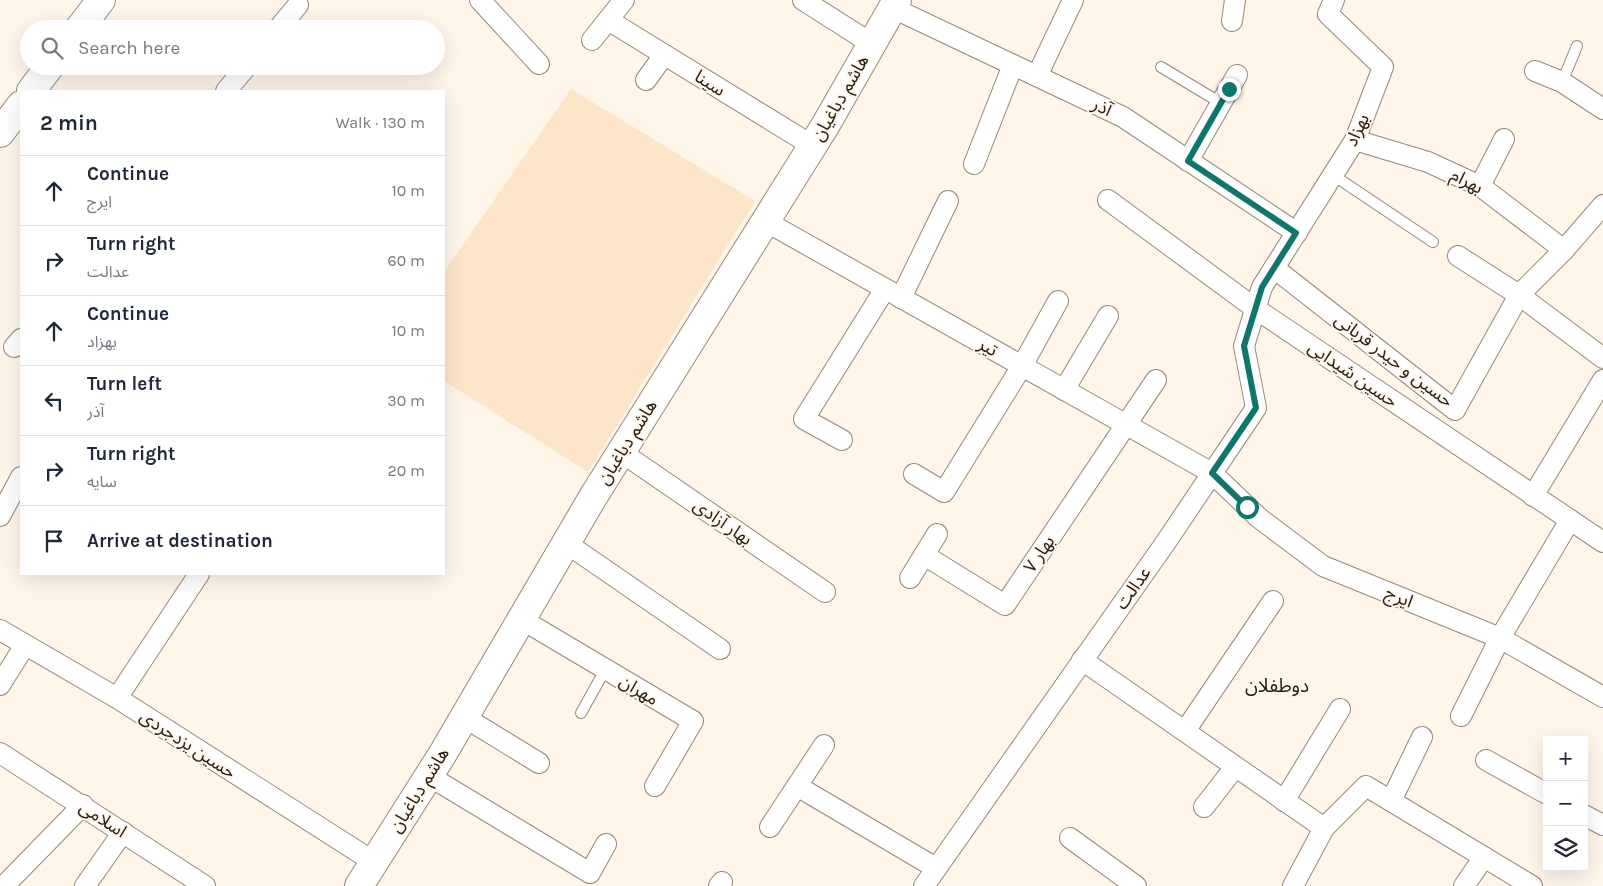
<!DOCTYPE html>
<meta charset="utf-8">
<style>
:root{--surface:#fff;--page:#f2f2f3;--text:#1f2937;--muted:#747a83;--line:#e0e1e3}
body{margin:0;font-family:Karla,"Noto Sans Arabic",sans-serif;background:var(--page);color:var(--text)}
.controls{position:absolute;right:15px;bottom:15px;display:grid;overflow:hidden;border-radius:0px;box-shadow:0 5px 20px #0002}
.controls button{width:45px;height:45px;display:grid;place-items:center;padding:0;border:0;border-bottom:1px solid var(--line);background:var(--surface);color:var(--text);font:25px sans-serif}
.stop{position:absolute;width:15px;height:15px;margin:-11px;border:4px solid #0f766e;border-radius:50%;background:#fff}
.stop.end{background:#0f766e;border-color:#fff;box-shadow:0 1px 5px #0008}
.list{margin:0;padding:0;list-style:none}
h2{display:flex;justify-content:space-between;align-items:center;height:65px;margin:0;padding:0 20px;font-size:21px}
h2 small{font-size:16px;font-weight:400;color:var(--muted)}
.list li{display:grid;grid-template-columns:32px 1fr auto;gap:15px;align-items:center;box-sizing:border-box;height:70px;padding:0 20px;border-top:1px solid var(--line)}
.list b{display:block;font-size:19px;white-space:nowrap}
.list p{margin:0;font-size:16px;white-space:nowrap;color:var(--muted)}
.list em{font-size:16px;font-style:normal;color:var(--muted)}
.icon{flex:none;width:28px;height:28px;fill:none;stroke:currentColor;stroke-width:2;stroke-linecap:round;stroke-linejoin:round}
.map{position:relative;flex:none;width:1603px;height:886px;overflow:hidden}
.search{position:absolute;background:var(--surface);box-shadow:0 5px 20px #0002;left:20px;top:20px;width:425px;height:55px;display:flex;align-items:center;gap:12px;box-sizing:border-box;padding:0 18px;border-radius:28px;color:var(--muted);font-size:19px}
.panel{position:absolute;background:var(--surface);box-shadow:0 5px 20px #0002;left:20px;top:90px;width:425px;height:485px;border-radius:0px}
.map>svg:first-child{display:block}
.green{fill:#fce5c9}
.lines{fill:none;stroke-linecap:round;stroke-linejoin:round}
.lane-casing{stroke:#968876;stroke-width:12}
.street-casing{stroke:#968876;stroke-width:22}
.secondary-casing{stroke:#968876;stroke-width:30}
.lane{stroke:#fff;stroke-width:10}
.street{stroke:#fff;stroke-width:20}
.secondary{stroke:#fff;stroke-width:28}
.route{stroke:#0f766e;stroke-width:6}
.labels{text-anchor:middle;stroke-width:4;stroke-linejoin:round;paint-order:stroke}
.street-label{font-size:18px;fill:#27211a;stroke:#fff5e9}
.neighbourhood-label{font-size:19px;fill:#27211a;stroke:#fff5e9}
</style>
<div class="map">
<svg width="1603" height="886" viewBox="0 0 1603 886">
<rect width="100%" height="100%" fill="#fff5e9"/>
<polygon class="green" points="571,89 755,201 588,472 444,381 444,272"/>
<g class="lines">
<defs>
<g id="lane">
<polyline points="1161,67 1221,103"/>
<polyline points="1562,82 1577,46"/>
<polyline points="1333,175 1433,242"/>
<polyline points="581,713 605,670"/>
</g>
<g id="street">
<polyline points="480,0 539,64"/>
<polyline points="803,0 872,44"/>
<polyline points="893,8 1123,117 1297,233"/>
<polyline points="608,20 813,146"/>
<polyline points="1232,21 1235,0"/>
<polyline points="278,29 298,5"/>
<polyline points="592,40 624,0"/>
<polyline points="1535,71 1562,82 1603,109"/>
<polyline points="1037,76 1073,0"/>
<polyline points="646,80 664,55"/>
<polyline points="226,91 247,66"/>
<polyline points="1355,140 1428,162 1480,186 1564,250"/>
<polyline points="1188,161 1237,75"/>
<polyline points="974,164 1013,65"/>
<polyline points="1480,186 1504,139"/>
<polyline points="1108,200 1256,309 1603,542"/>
<polyline points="765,221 1212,473 1259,518 1323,566 1500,638 1603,697"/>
<polyline points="1458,256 1519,295 1603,358"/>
<polyline points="1274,268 1455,410 1519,295 1564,250 1603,205"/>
<polyline points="901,298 948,201"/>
<polyline points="14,347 21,339"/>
<polyline points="1064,390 1108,316"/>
<polyline points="842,440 804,419 885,289"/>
<polyline points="621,452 825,592"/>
<polyline points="914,474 944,492 1022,366 1058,301"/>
<polyline points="1533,496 1603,380"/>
<polyline points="0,516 21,477"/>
<polyline points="566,543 720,649"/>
<polyline points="924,555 1005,605 1156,380"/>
<polyline points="910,578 937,534"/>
<polyline points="521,619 693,721 655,786"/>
<polyline points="0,630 117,698 374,862"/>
<polyline points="1082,660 1324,828"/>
<polyline points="0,685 25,645"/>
<polyline points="117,698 199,574"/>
<polyline points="1461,716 1500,638 1570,520"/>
<polyline points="464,717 539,763"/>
<polyline points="1185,731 1273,601"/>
<polyline points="0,753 205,886"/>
<polyline points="1486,760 1547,794"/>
<polyline points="429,776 590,873 606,844"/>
<polyline points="797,786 936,868"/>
<polyline points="1284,801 1340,709"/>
<polyline points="1391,801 1422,737"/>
<polyline points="1204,807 1235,767"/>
<polyline points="1584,815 1603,825"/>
<polyline points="770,827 824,745"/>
<polyline points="1070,838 1136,886"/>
<polyline points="4,886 83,805"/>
<polyline points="85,886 123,832"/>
<polyline points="719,886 722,882"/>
<polyline points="924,886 1166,542 1256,408 1244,346 1262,287 1355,140 1383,67 1328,14 1334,0"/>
<polyline points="1293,886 1324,828 1366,786 1532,886"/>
<polyline points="1464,886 1484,857"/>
</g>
<g id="secondary">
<polyline points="79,29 101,0"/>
<polyline points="31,91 50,66"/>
<polyline points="0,133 21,105"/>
<polyline points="359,886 442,755 593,497 825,126 897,0"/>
</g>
</defs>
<use href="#lane" class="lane-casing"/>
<use href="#street" class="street-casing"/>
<use href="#secondary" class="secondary-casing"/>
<use href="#lane" class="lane"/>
<use href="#street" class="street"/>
<use href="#secondary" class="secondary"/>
</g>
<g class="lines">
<polyline class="route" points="1229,89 1188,161 1296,233 1262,287 1244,346 1256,408 1212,473 1247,507"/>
</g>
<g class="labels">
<g class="street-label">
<text transform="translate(710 83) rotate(32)" y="6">سینا</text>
<text transform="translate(840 98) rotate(-60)" y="6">هاشم دباغیان</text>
<text transform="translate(1102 107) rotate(25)" y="6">آذر</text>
<text transform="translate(1357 130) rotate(-65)" y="6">بهزاد</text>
<text transform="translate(1467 181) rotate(28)" y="6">بهرام</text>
<text transform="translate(988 347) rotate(29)" y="6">تیر</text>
<text transform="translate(1394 360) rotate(37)" y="6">حسین و حیدر قربانی</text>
<text transform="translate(1353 374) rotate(34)" y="6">حسین شیدایی</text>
<text transform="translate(627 442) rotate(-58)" y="6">هاشم دباغیان</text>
<text transform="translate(723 522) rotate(35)" y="6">بهار آزادی</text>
<text transform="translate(1039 554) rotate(-56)" y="6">بهار ۷</text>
<text transform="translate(1133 588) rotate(-55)" y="6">عدالت</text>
<text transform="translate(1399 597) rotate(22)" y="6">ایرج</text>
<text transform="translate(639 690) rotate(31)" y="6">مهران</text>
<text transform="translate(188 744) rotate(33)" y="6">حسین یزدجردی</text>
<text transform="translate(419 790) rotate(-58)" y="6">هاشم دباغیان</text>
<text transform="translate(103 819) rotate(33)" y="6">اسلامی</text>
</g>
<g class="neighbourhood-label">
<text x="1277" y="692">دوطفلان</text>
</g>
</g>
</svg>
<div class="controls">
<button>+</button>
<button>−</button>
<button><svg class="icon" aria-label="layers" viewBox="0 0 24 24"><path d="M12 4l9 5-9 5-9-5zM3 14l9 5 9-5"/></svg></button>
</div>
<div class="stop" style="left:1247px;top:507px"></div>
<div class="stop end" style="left:1229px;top:89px"></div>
<div class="search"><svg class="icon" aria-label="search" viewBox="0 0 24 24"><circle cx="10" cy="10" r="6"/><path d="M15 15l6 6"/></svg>Search here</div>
<section class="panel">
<h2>2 min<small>Walk · 130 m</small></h2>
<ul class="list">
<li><svg class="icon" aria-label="ahead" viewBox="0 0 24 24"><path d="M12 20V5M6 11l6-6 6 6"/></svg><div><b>Continue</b><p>ایرج</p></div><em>10 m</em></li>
<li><svg class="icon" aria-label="right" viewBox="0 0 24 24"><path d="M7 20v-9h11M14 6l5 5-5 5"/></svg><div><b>Turn right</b><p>عدالت</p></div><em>60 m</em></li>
<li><svg class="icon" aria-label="ahead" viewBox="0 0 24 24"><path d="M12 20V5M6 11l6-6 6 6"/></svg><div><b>Continue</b><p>بهزاد</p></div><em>10 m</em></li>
<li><svg class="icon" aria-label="left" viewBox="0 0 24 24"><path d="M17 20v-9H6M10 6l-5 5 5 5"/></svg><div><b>Turn left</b><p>آذر</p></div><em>30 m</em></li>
<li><svg class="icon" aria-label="right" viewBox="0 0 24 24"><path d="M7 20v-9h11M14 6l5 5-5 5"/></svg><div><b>Turn right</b><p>سایه</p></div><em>20 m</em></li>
<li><svg class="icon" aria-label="arrive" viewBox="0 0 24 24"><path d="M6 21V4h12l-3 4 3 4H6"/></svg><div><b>Arrive at destination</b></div></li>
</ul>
</section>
</div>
